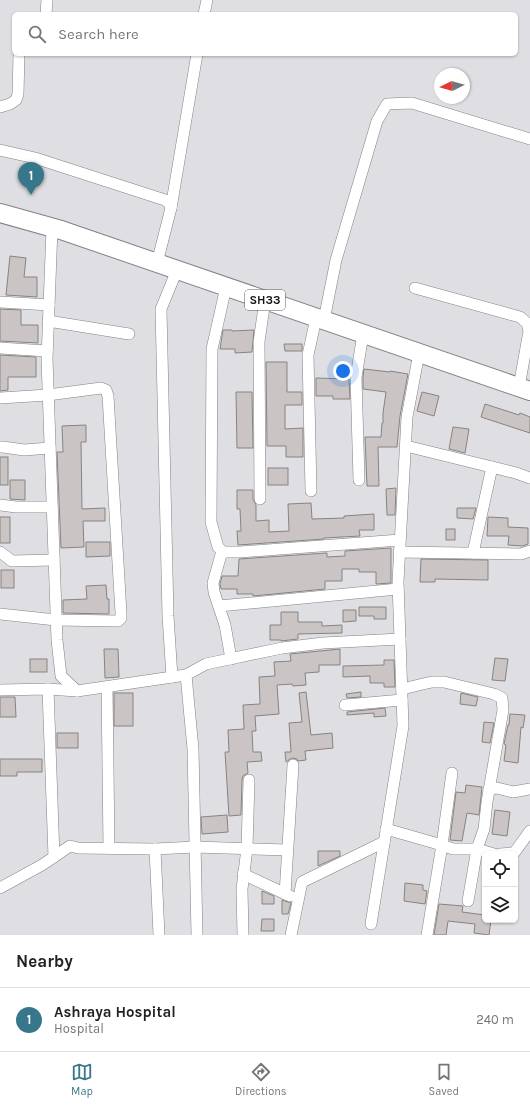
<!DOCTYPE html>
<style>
:root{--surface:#fff;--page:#f6f6f6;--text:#222;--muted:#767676;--line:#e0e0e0;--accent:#37778b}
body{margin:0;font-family:Karla,sans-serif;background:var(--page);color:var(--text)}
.controls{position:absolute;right:12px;bottom:12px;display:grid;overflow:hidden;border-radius:6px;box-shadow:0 1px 3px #0004}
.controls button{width:36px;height:36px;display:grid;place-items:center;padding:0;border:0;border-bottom:1px solid var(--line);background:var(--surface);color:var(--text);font:20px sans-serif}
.compass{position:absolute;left:434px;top:68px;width:36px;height:36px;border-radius:50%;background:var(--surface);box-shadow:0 1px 3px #0004;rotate:264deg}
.you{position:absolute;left:343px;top:371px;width:14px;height:14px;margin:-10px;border:3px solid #fff;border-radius:50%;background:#1a73e8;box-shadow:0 0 0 6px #1a73e833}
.badge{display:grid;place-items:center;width:26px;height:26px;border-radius:50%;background:var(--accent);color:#fff;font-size:13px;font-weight:700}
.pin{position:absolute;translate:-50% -33px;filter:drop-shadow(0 1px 2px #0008)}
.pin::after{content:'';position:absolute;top:21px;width:14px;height:12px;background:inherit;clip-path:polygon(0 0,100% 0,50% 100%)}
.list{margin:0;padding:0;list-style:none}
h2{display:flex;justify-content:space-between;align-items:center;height:52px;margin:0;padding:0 16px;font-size:17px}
h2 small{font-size:13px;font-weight:400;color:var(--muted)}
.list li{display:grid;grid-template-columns:26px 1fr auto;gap:12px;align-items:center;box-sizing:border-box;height:64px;padding:0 16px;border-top:1px solid var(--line)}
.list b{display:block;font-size:15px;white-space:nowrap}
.list p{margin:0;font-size:13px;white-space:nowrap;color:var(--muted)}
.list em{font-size:13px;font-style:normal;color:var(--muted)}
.icon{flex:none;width:22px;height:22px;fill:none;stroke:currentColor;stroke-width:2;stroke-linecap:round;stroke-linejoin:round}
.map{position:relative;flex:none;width:530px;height:935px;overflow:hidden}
.search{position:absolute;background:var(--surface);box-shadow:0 1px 3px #0004;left:12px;right:12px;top:12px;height:44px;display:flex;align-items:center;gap:10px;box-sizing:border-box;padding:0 14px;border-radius:6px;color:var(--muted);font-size:15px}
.sheet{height:116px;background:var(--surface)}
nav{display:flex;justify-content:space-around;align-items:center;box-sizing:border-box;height:56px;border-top:1px solid var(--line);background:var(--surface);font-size:11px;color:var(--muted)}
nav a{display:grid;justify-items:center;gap:2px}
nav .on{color:var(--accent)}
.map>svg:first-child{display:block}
.building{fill:#cac5c4;stroke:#878381}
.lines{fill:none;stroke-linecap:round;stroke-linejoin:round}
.minor-casing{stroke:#828286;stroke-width:12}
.primary-casing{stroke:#828286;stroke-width:20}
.minor{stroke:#fff;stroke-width:11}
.primary{stroke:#fff;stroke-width:18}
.labels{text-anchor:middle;stroke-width:3.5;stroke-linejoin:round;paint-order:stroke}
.shield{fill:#fff;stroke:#5a5a5c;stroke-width:1}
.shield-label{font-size:12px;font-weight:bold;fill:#141416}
</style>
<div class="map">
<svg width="530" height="935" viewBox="0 0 530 935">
<rect width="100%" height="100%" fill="#dfdfe3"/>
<g class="building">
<polygon points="10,256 26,258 24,277 37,277 37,297 6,295"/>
<polygon points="0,309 21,310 21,325 38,325 38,343 0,341"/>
<polygon points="223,330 232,330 232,331 254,330 252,352 235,353 235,349 220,349"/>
<polygon points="284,344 302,344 302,351 285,351"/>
<polygon points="0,355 36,357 36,377 8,377 8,390 0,391"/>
<polygon points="266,362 287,362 287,392 302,392 302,405 285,405 285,429 303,428 303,457 286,457 286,446 267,446"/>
<polygon points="364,369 390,372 390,371 408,374 400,416 397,447 378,447 379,486 367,486 365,437 381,437 382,423 383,423 383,413 386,392 363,389 363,377"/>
<polygon points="316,378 349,379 350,399 333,399 333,396 316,396"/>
<polygon points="236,392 252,392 253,448 237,448"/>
<polygon points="422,392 439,396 434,416 417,411"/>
<polygon points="485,404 519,415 520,413 530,417 530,433 481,417"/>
<polygon points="86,425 86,442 81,442 82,509 105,508 105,521 83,521 84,547 61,548 57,452 63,452 62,426"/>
<polygon points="453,427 469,429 465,453 449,449"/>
<rect x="0" y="457" width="8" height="28"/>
<rect x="268" y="468" width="20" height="17"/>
<polygon points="10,480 25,480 25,500 10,499"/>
<polygon points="396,488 395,515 387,515 386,489"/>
<polygon points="237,490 253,490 253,499 256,505 256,521 269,520 269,532 289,531 288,504 311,503 312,519 344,518 344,516 374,514 374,530 359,530 360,536 324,538 324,539 238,545 237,531 241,531 240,509 237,509"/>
<polygon points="457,508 476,508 473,519 457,518"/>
<rect x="0" y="517" width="10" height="26"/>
<polygon points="488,517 508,518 508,527 528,528 528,544 523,546 508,545 509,536 487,536"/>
<rect x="446" y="529" width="9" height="11"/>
<polygon points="86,542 110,542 110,556 86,557"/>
<polygon points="391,548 391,583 376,584 376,572 359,572 359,569 342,569 342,581 325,581 325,589 253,596 253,594 237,594 237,589 221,589 220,584 222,576 238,576 239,559 326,553 327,553 327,557 345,556 345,551"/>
<polygon points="421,559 488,560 488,580 435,579 435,582 420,582"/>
<rect x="1" y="570" width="13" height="18"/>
<polygon points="106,585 107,599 109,599 109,614 63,613 63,600 87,599 86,586"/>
<polygon points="359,607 386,607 386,619 374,619 374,616 359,616"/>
<polygon points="343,610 356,610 356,621 343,622"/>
<polygon points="281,612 298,612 298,622 322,622 322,626 342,625 342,633 298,634 298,639 281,641 281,640 270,640 270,625 281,625"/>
<polygon points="104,649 118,649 119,677 105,678"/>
<polygon points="340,649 340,665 319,665 319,672 305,673 306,685 293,686 292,684 277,685 279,714 255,716 256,731 252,731 253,752 261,752 262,761 247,762 248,773 243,776 242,780 241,815 229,816 225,752 229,752 228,730 244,729 243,705 260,704 259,677 275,676 274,662 291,661 290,654"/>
<polygon points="495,658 508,659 505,681 492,680"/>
<rect x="30" y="659" width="17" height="13"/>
<polygon points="384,660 394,660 395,687 384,687 384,683 370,683 370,676 343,677 343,666 384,665"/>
<polygon points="306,692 311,735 332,733 333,748 305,751 306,760 298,761 297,759 293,758 290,759 286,762 285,752 291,752 289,723 302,722 299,693"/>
<polygon points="361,692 361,697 347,698 346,694"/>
<rect x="114" y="693" width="19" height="33"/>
<polygon points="461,693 478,697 476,706 460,704"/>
<polygon points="0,697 15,697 16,717 0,717"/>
<polygon points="385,708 386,716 374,717 374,713 347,715 347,712"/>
<polygon points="510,714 525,715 523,728 521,727 518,763 504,761 506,745 504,744 508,725 509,725"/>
<polygon points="484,722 494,723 490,743 482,742"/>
<rect x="57" y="733" width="21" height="15"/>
<polygon points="0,759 42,759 42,772 17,772 17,776 0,776"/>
<polygon points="466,785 482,787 479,815 467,813 462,841 450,840 456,792 465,793"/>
<polygon points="495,810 510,812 507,836 492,834"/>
<polygon points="227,815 228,832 202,834 201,817"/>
<polygon points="318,851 340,851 340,856 318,866"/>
<polygon points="405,883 423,885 423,890 427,891 425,904 404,901"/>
<polygon points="262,891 274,896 274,904 262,904"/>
<polygon points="282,900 291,903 288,914 282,914"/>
<polygon points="439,904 463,906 462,912 485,915 485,920 491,920 489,935 474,933 475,924 448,921 446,935 434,935"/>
<polygon points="262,919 274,919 274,931 261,931"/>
</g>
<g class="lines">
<defs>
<g id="minor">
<polyline points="46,14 47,0"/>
<polyline points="204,14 207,0"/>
<polyline points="0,107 10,104 16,100 18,94 19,54"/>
<polyline points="0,150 35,158 165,200 169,203 171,208 157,263"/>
<polyline points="171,208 197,54"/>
<polyline points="52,228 47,359 57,640 61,676 77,691 186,675 206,664 282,648 323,643 400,639"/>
<polyline points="226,287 212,349 211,522 218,547 223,552 240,552 400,540"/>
<polyline points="415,288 520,317 527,323 529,331 519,387"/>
<polyline points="0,302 49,305"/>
<polyline points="324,320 336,260 377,121 387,104 412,103 530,139"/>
<polyline points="48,321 129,334"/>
<polyline points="0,348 47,351"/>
<polyline points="0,398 48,395 101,388 106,390 108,396 121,613 121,618 118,621 56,620 0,614"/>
<polyline points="406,446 516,473 530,478"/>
<polyline points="0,447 3,447 24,450 50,448"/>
<polyline points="359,480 356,377 363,334"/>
<polyline points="311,491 308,355 316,318"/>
<polyline points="260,499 259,342 265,300"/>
<polyline points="0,505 16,507 52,507"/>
<polyline points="222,551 213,583 214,592 225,625 231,659"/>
<polyline points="0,552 12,561 54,560"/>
<polyline points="399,552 521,554 530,551"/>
<polyline points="473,553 492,467"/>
<polyline points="219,606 398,589"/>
<polyline points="186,675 193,749 197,935"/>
<polyline points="172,677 168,616 161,309 177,270"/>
<polyline points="107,687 109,848"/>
<polyline points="48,689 54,857"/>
<polyline points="402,689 423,684 432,682 444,682 494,694 502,698 503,710 487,802 484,829 477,849 468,901"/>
<polyline points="0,690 48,689 77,691"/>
<polyline points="345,705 402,700"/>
<polyline points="489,789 497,788 513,792 530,789"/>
<polyline points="386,829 435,843 453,849 477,849 494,854"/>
<polyline points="155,849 159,935"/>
<polyline points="500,854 514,853 530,831"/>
<polyline points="243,874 290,896"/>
<polyline points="0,888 42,865 70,846 78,848 155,849 195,847 287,850"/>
<polyline points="285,894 293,765"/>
<polyline points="371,924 403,726 398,582 407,417 419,353"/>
<polyline points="243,935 242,889 247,848 249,780"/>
<polyline points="291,935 302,882 384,842"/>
<polyline points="427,935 442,845 452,773"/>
</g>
<polyline id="primary" points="0,213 61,230 530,391"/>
</defs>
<use href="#minor" class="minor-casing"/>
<use href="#primary" class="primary-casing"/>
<use href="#minor" class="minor"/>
<use href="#primary" class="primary"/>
</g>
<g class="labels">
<rect class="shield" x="245" y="290" width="40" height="20" rx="3"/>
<g class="shield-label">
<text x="265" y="304">SH33</text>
</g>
</g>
</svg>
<div class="controls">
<button><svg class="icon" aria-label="locate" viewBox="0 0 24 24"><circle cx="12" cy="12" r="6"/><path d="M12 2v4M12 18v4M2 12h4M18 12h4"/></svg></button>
<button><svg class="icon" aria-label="layers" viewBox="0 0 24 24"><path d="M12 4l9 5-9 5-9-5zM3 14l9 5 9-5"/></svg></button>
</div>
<svg class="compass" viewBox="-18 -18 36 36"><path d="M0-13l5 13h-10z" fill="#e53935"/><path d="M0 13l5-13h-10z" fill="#767676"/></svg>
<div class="you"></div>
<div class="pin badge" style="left:31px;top:195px">1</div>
<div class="search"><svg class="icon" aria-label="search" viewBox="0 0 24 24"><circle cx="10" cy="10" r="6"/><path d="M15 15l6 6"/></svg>Search here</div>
</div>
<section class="sheet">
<h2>Nearby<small></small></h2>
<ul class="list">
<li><span class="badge">1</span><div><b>Ashraya Hospital</b><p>Hospital</p></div><em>240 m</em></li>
</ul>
</section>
<nav>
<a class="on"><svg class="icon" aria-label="map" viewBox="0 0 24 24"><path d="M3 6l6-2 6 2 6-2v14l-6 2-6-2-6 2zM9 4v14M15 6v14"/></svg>Map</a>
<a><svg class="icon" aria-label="directions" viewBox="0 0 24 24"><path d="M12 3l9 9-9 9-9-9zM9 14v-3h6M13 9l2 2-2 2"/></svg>Directions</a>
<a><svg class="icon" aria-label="saved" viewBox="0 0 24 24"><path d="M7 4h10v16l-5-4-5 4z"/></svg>Saved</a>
</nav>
